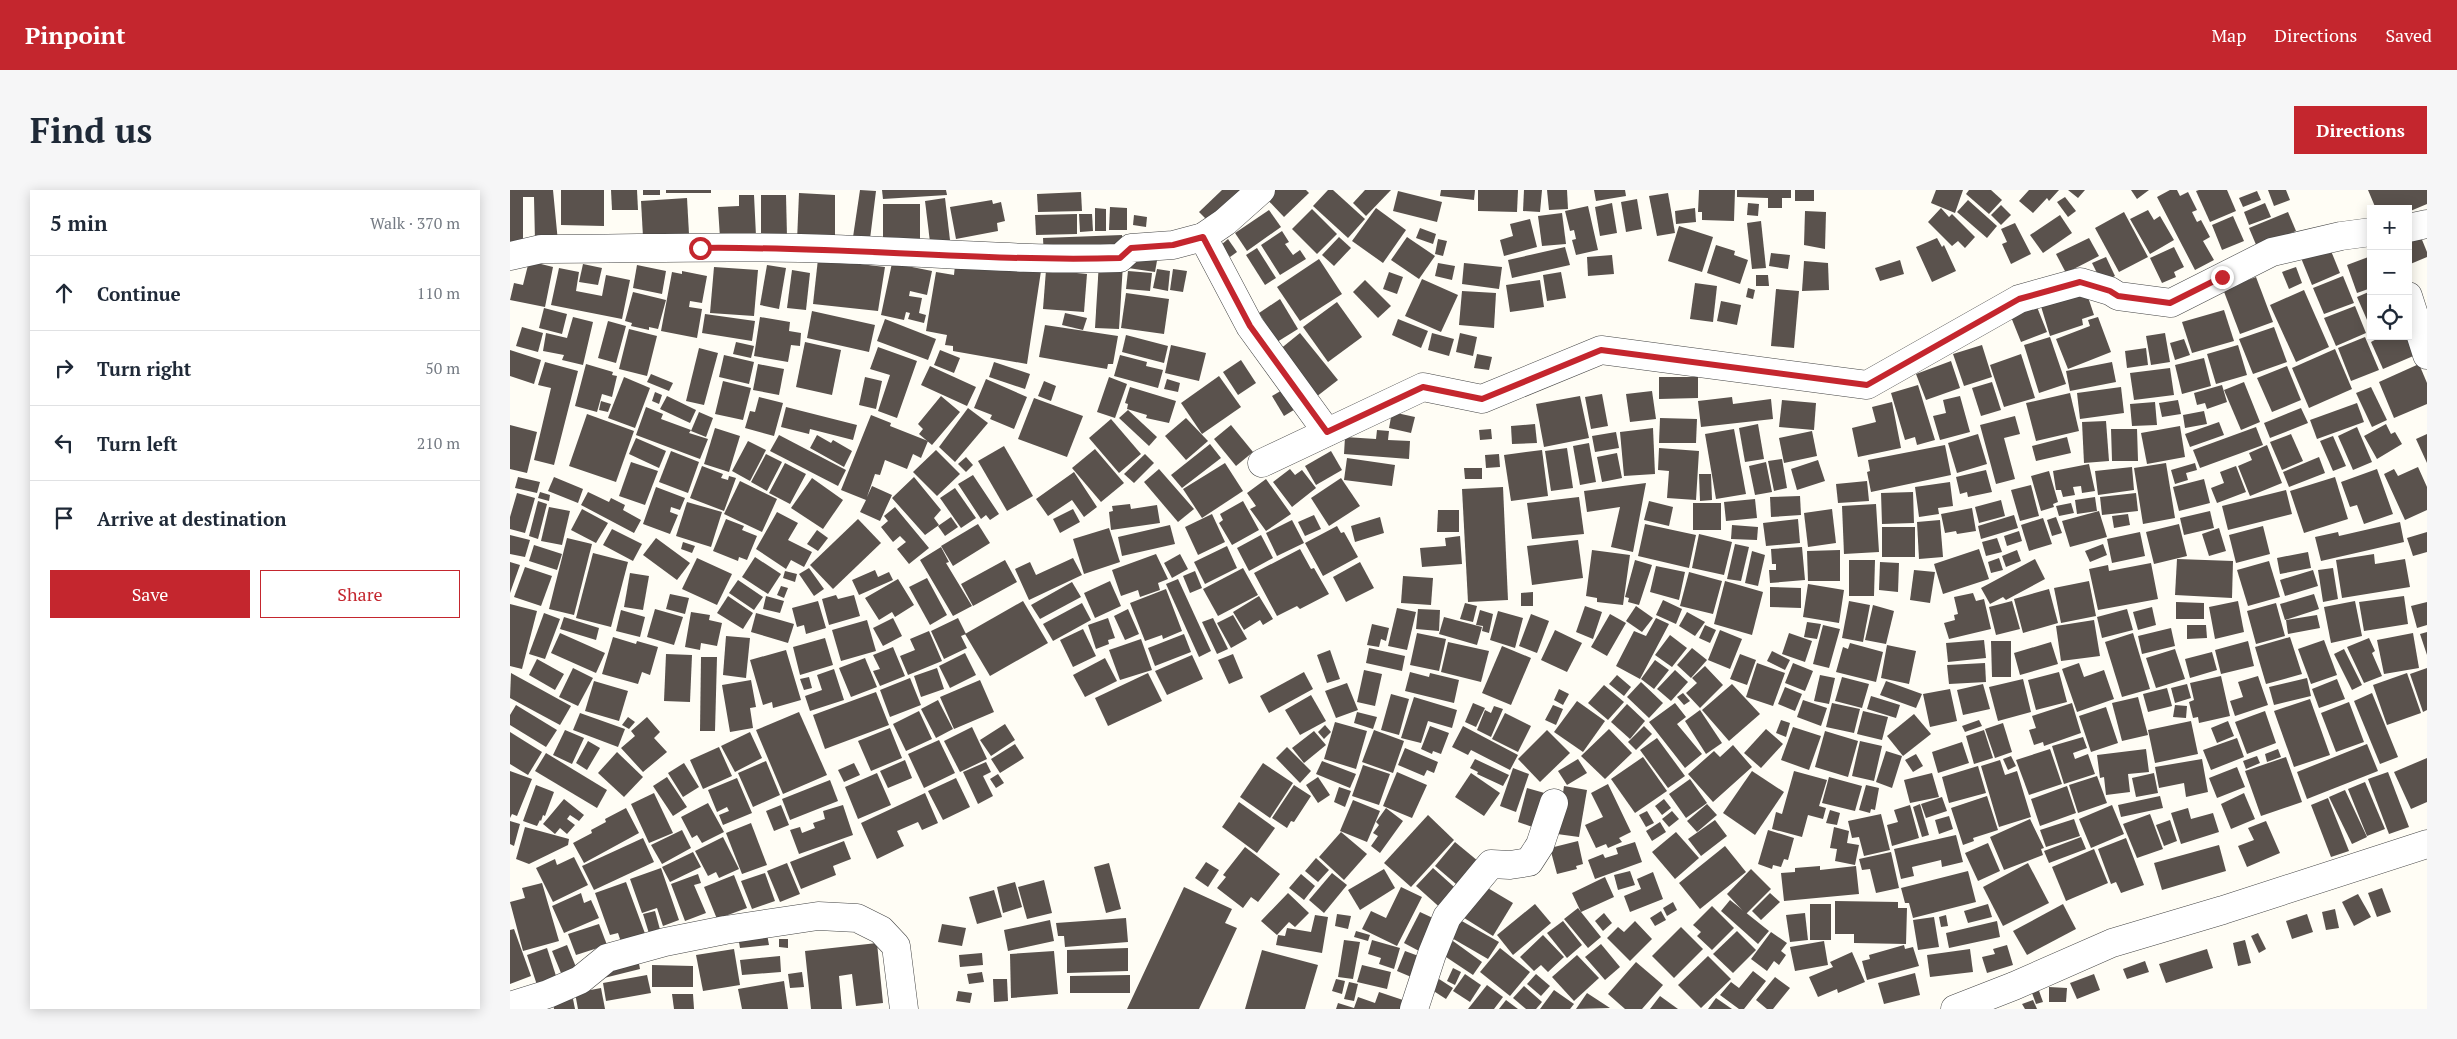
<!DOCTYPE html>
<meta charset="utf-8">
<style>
:root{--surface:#fff;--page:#f6f6f7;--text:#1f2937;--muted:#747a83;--line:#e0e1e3;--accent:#c4262e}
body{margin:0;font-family:"PT Serif",serif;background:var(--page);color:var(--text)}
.controls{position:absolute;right:15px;top:15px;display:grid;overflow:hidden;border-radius:0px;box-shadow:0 2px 12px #0003}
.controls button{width:45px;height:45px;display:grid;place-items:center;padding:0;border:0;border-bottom:1px solid var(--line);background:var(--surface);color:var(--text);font:25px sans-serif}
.stop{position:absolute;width:15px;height:15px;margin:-11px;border:4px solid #c4262e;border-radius:50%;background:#fff}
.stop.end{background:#c4262e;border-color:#fff;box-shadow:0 1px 5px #0008}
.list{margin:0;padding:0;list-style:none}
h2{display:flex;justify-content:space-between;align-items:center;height:65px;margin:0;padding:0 20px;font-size:21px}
h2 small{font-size:16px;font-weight:400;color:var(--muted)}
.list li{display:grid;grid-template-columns:32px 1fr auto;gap:15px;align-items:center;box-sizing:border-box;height:75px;padding:0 20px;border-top:1px solid var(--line)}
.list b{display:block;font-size:19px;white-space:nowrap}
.list em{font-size:16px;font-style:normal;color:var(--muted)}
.actions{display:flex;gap:10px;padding:15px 20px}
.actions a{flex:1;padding:11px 0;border:1px solid var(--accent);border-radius:0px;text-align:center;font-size:18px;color:var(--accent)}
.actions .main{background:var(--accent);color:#fff}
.icon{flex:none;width:28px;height:28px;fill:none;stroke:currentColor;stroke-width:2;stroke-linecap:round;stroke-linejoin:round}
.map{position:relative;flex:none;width:1917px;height:819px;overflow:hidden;border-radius:0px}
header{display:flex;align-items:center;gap:30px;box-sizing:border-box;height:70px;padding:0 25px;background:var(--accent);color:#fff}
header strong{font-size:24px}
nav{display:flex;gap:28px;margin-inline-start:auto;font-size:18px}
.intro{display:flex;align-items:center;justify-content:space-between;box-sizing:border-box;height:120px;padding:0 30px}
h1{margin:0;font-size:35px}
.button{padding:12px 22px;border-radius:0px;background:var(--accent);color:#fff;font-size:18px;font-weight:700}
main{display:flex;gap:30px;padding:0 30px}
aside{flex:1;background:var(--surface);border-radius:0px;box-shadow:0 2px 12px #0003}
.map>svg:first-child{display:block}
.building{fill:#5a524d}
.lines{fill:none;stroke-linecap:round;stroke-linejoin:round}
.minor-casing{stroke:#444;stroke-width:29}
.minor{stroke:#fff;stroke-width:28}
.route{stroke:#c4262e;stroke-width:6}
</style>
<header>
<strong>Pinpoint</strong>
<nav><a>Map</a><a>Directions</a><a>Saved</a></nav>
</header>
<div class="intro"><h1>Find us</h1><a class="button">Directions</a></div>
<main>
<aside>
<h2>5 min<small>Walk · 370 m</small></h2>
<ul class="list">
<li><svg class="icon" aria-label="ahead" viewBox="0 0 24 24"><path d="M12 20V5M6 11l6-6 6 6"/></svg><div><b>Continue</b></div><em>110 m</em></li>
<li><svg class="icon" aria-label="right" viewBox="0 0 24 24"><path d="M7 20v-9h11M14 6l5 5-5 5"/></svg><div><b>Turn right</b></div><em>50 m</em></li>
<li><svg class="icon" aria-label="left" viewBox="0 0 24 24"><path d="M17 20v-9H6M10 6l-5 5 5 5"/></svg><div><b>Turn left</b></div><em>210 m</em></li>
<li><svg class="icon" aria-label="arrive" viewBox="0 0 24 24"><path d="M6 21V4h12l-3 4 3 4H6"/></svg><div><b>Arrive at destination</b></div></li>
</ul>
<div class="actions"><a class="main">Save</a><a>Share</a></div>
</aside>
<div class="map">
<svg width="1917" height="819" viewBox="0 0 1917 819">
<rect width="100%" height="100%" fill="#fffdf5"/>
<g class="building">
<polygon points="0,0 43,0 48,52 25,51 24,7 13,7 13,52 0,52"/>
<polygon points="51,0 94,0 94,36 51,35"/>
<polygon points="101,0 127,0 128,20 102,20"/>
<rect x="133" y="0" width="17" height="5"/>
<rect x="156" y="0" width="45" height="3"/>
<polygon points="350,0 366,1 360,49 343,47"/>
<polygon points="372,0 436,0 437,5 373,9"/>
<polygon points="712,0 742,0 704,37 689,22"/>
<polygon points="756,0 796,0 799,3 774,27 752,4"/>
<polygon points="818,0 823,0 855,29 838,48 803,16"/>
<polygon points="855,0 881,0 856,26 843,13"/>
<polygon points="931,0 965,0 964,10 930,6"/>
<polygon points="968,0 1008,0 1007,22 968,21"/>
<polygon points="1014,0 1032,0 1030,22 1013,21"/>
<polygon points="1037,0 1057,0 1058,19 1039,20"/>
<polygon points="1084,0 1115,0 1116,6 1086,11"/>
<polygon points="1189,0 1225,0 1224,31 1192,30 1192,22 1188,22"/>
<polygon points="1227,0 1281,0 1281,8 1272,8 1272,18 1258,18 1258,8 1227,7"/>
<rect x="1285" y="0" width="19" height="11"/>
<polygon points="1426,0 1453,0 1445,23 1421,13"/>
<polygon points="1459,0 1481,0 1492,10 1479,24 1456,4"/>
<polygon points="1519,0 1549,0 1539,11 1537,8 1523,23 1509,11"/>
<polygon points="1558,0 1575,0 1568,8"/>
<polygon points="1621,0 1639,0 1627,9"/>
<polygon points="1660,0 1667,0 1670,6 1678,2 1687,20 1682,22 1687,32 1691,30 1700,47 1693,51 1704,70 1685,80 1647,7"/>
<polygon points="1689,0 1717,0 1726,21 1700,32 1686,1"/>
<polygon points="1758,0 1776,0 1780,10 1764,16"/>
<polygon points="1858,0 1917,0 1917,14 1898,22 1898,19 1866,19"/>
<polygon points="888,1 932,12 927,32 883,21"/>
<polygon points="1747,1 1751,10 1733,17 1729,8"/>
<polygon points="571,2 572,21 528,22 527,4"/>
<polygon points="289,3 325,5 325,53 287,51"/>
<polygon points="1158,3 1165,43 1147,46 1139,6"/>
<polygon points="229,5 244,5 246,46 210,48 208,17 229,16"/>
<polygon points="251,5 276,5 277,47 251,47"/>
<polygon points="1555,7 1566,21 1558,27 1547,12"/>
<polygon points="177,8 179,44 133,47 131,11"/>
<polygon points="435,8 440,50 420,52 415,11"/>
<polygon points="1127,9 1132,39 1116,42 1111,12"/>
<polygon points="482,10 483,14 491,12 495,31 487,33 488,41 446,49 440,17"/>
<polygon points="1458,10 1487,36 1477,48 1447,22"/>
<polygon points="1102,13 1107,43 1090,46 1085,17"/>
<polygon points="1238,13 1249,14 1248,26 1237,25"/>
<polygon points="1755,13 1761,27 1739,35 1734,22"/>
<rect x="373" y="14" width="37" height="35"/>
<polygon points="1491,15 1501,25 1491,35 1481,25"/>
<polygon points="1078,16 1088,60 1066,65 1062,50 1066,49 1064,40 1060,41 1055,21"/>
<polygon points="600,17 617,18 617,40 599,40"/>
<polygon points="585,18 596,19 596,41 585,41"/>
<polygon points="866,18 896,40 873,73 842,51"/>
<polygon points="1185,18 1186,32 1166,34 1165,21"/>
<polygon points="1431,18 1439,27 1442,24 1465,47 1455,58 1448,51 1442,56 1418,32"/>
<polygon points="802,19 827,44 807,64 782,39"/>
<polygon points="759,20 771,37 737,61 725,43"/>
<polygon points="1638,20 1644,30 1650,26 1664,50 1640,64 1620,29"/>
<polygon points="1295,21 1316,22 1315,59 1294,55"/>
<polygon points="1614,22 1638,67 1609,82 1585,38"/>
<polygon points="1778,22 1786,41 1747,57 1739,38"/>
<polygon points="1052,23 1056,54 1032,56 1028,26"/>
<polygon points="567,24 567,44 526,45 525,25"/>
<polygon points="569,24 582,24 583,41 570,42"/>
<polygon points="624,25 637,27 636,37 623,35"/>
<polygon points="1550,25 1562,43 1533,63 1520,45"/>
<polygon points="1723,26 1734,51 1712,60 1702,35"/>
<polygon points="1020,29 1027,57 994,66 990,50 1003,46 1000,34"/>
<polygon points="1251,31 1256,78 1242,79 1237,33"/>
<polygon points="1505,33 1521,64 1501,74 1492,54 1497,52 1491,39"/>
<polygon points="1169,36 1203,47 1192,82 1158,71"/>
<polygon points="910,38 926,44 923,54 906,48"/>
<polygon points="1908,40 1917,62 1917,67 1898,75 1898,44"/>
<polygon points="772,41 779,52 775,54 783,65 790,60 796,69 770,85 751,55"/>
<polygon points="612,45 613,64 534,67 533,48"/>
<polygon points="829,47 841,58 824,76 812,65"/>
<polygon points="897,47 925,66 909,89 881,70"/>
<polygon points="1427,48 1432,57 1434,55 1446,81 1422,92 1406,57"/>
<polygon points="1579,48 1589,66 1556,83 1546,64"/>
<polygon points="718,49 727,62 720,67 711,55"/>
<polygon points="928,49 937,51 933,66 925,64"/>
<polygon points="1206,55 1225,61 1224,65 1238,70 1230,94 1197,83"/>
<polygon points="1819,56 1830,83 1802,95 1791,68"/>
<polygon points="1055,57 1060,75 1002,88 998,70"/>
<polygon points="1664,57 1674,77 1664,82 1666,87 1652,93 1640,68"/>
<polygon points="747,58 766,88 755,95 736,65"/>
<polygon points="620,61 648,65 645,82 618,78"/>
<polygon points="1261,63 1280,65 1278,79 1259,76"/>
<polygon points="1102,65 1104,84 1078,86 1077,67"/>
<polygon points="1861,66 1861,98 1847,103 1837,75"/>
<polygon points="1596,67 1605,86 1592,93 1582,73"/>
<polygon points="308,69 375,77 368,121 303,114"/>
<polygon points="809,69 832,104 790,131 767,97"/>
<polygon points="1390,70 1394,84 1370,91 1365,78"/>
<polygon points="19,71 43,77 35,117 0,110 4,93 13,95"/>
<polygon points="1294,71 1318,73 1319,100 1292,101"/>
<polygon points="589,72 613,74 609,139 585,138"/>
<polygon points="382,73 422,81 417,105 400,101 399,106 412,108 409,123 416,125 414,133 398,129 400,123 396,122 394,130 371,125"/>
<polygon points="928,73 945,76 942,90 925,86"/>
<polygon points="954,73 992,77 989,99 952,94"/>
<polygon points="73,74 92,78 88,95 69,92"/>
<polygon points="127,75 156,81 152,104 123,98"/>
<polygon points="257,75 276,78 269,119 250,115"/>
<polygon points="445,75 531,81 517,174 443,161 443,156 435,155 437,145 416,141 426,82 444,85"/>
<polygon points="204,77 248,80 244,126 200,123"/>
<polygon points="1786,77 1792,93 1779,99 1772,82"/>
<polygon points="49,78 69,82 66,101 92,106 96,85 120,90 112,129 41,115"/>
<polygon points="647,79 660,81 658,101 643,98"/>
<polygon points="663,79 677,81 673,102 660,100"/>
<polygon points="282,80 300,83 296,120 277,118"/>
<polygon points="536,80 577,84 574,122 533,119"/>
<polygon points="172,81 197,86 192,113 180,111 179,117 192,119 187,148 151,141 162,82 172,84"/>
<polygon points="618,81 642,83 640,101 616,99"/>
<polygon points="879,82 893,87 887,104 873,99"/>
<polygon points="1051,82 1056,108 1037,111 1033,85"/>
<polygon points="1246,85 1258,85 1259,96 1246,96"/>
<polygon points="1833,86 1844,113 1814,124 1803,98"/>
<polygon points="1746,87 1763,132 1730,144 1713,99"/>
<polygon points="912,89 948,105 931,142 895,126"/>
<polygon points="855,90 881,116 868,128 843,102"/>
<polygon points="1030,90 1034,117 1000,122 996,95"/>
<polygon points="1185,93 1207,96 1203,132 1180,129"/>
<polygon points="1238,98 1245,100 1243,109 1236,107"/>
<polygon points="1266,99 1289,101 1284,158 1261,156"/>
<polygon points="1794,100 1819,157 1786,172 1760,115"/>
<polygon points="952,101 986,103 984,138 949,135"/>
<polygon points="1568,101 1569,107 1577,104 1584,125 1572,129 1573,135 1540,146 1530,113"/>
<polygon points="1861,101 1861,139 1847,107"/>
<polygon points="123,102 156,110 148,139 139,137 139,140 121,136 122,133 115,131"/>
<polygon points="616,103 659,109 654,144 611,138"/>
<polygon points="770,109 788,139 767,152 749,123"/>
<polygon points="1211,111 1231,115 1227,135 1207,131"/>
<polygon points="827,112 852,147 818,172 793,137"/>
<polygon points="1845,116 1856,143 1826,156 1814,128"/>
<polygon points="1527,117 1537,142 1511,152 1501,127"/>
<polygon points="34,118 57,124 52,144 29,138"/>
<polygon points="1714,120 1724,151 1682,163 1672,132"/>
<polygon points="302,121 365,135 359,162 297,148"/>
<polygon points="555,123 577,128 573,140 552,135"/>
<polygon points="195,124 245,131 242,151 192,143"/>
<polygon points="63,127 83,132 73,175 52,170 54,165 33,161 36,143 57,148"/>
<polygon points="250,127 280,132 279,141 291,143 290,156 281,155 278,172 244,166"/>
<polygon points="1588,127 1601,162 1558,179 1546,149 1580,136 1578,130"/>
<polygon points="375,129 426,149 418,170 367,151"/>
<polygon points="888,129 918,141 911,158 882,145"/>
<polygon points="98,131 116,136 106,173 88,168"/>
<polygon points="535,135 608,146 603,174 598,174 597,179 529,167"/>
<polygon points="12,137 33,143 28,162 6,156"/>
<polygon points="1764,137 1777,172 1743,184 1729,149"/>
<polygon points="119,139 147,146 137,186 109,179"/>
<polygon points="790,143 828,190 806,207 769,160"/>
<polygon points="922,143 944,149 939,166 918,160"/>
<polygon points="950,143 967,147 963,166 946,162"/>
<polygon points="1655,143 1660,172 1641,175 1636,146"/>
<polygon points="616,145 658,156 654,173 612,162"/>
<polygon points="1872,146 1898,146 1908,164 1873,179 1861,152"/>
<polygon points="1540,147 1556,194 1529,203 1514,155"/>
<polygon points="1855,147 1869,180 1841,191 1828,158"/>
<polygon points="1674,149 1680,165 1665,170 1660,153"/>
<polygon points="226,152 244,156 241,168 223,164"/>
<polygon points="295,152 331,160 322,205 286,197"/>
<polygon points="661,155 696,163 689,191 655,183"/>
<polygon points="1472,155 1482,187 1454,196 1443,164"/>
<polygon points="1728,155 1737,185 1706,194 1697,164"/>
<polygon points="368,157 407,171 387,228 368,221 380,185 360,179"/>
<polygon points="189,158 208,163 194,215 176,211"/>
<polygon points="1636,158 1638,175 1617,178 1615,161"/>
<polygon points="1825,159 1842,199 1799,218 1782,178"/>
<polygon points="0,160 31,170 24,194 0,186"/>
<polygon points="430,160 450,168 444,183 424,175"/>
<polygon points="967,164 982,167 979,180 964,178"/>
<polygon points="1511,164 1525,208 1494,217 1480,175"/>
<polygon points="214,165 244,172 239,194 209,187"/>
<polygon points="610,165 637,172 636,176 653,180 648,198 604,186"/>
<polygon points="1694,168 1701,196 1672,204 1665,175"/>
<polygon points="731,170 746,193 728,205 713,182"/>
<polygon points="1441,171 1450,198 1416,210 1406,184"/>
<polygon points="35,172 68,181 44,275 24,270 41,198 28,195"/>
<polygon points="484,172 520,184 515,199 479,187"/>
<polygon points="1602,172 1606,192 1560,201 1556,181"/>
<polygon points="76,174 103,182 102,185 107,186 102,207 92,204 87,222 65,216"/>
<polygon points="248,174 274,179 269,205 243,200"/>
<polygon points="1909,174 1917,193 1917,214 1884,228 1869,192"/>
<polygon points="420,176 466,197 457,216 411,195"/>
<polygon points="1777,176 1791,210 1762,222 1747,188"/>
<polygon points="1660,178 1664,205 1624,210 1620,183"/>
<polygon points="141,184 163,193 159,201 137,192"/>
<polygon points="709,186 731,217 692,244 671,213"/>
<polygon points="114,187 140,198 125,238 98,228"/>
<polygon points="355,187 372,191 366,219 349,215"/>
<polygon points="599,187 617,194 605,228 587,222"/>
<polygon points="1149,187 1188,187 1188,208 1149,209"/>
<polygon points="476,189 517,207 504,239 480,229 482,225 464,218"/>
<polygon points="657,189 670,193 668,202 654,199"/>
<polygon points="213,191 241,198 233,230 205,224"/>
<polygon points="534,191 546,196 541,211 528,206"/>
<polygon points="1482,192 1491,220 1471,226 1462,198"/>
<polygon points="1734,192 1750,232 1731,240 1714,200"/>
<polygon points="1408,195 1425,250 1407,255 1405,247 1395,250 1381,203"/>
<polygon points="1712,195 1717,212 1697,219 1695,213 1687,215 1684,203"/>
<polygon points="620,197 666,211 659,233 636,228 637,225 617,219 618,214 615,213"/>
<polygon points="1611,197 1614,223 1570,229 1567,203"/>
<polygon points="1861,197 1877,230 1862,237 1846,203"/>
<polygon points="774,199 787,218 774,226 762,206"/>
<polygon points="1142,201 1146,229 1120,232 1116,204"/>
<polygon points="145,202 152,205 149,214 142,211"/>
<polygon points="1560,203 1569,241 1526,251 1516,213"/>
<polygon points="1092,204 1098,236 1081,239 1075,207"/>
<polygon points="157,206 186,220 180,233 150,219"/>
<polygon points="431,206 450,222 422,255 409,244 413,239 408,234"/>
<polygon points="1070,206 1079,248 1034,257 1026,214"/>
<polygon points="1450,206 1460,242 1430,250 1423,226 1436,223 1433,210"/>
<polygon points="249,207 273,213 264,246 235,238 240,221 245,222"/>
<polygon points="1222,207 1223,214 1261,209 1263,229 1191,237 1188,211"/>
<polygon points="524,208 573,226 557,267 508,249"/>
<polygon points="1272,210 1306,213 1304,240 1269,237"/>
<polygon points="1668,210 1671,224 1652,227 1649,213"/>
<polygon points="91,211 101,214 98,222 89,220"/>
<polygon points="1382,212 1391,258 1348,267 1342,238 1366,232 1362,217"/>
<polygon points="1645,212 1647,235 1622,236 1620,214"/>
<polygon points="1847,213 1854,232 1807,249 1800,230"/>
<polygon points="136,217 153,224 151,229 181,240 179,243 198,249 190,269 126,245"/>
<polygon points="276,217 347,235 343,250 300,239 299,244 271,237"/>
<polygon points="458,218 478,233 445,272 429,257"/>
<polygon points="1791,218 1798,233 1760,248 1754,233"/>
<polygon points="618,220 647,247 639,256 609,228"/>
<polygon points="1694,221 1697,234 1675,238 1673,225"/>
<polygon points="189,222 203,228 196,247 181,241"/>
<polygon points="882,222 905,227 901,243 879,238"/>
<polygon points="77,224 124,241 106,292 59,276"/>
<polygon points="361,225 381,233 380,236 418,251 411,268 403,264 397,279 375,270 370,285 365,284 357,307 362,296 382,305 370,331 350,322 356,310 331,300"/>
<polygon points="1505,226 1510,244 1494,248 1505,289 1486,294 1470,235"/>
<polygon points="676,228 698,251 676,270 655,246"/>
<polygon points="1150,228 1187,229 1186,253 1149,253"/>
<polygon points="601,229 631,264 609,283 579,248"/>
<polygon points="1596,231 1599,271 1574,273 1572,232"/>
<polygon points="1709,232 1714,245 1680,257 1675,244"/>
<polygon points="1025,234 1027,253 1002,254 1001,236"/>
<polygon points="1248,234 1254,269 1235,272 1229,238"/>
<polygon points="1876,234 1881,244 1885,242 1892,254 1867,269 1854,246"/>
<polygon points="0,235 27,242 17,283 0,279"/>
<polygon points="721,235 743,262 726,276 704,249"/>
<polygon points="1670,236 1675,267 1637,274 1631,243"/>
<polygon points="1746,237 1753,255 1690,278 1683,260"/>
<polygon points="1847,237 1862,272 1843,280 1828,246"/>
<polygon points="205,238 230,246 219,282 194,274"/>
<polygon points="1143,238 1145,284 1114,286 1110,242"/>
<polygon points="981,239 982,249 970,250 969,240"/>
<polygon points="1224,239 1236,304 1206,309 1195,244"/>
<polygon points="1601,239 1627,239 1628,271 1602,271"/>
<polygon points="867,240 879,241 878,250 900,251 899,269 834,264 835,247 866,249"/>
<polygon points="1302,241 1307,266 1274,273 1269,248"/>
<polygon points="1106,242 1109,258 1085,262 1082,246"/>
<polygon points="1468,244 1477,274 1447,283 1438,253"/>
<polygon points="1781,244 1793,271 1772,280 1760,252"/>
<polygon points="1917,244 1917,273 1906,249"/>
<polygon points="269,245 336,280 328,296 260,261"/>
<polygon points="307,245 321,253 323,250 342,261 334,277 300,258"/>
<polygon points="1823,246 1836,276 1823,281 1810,251"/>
<polygon points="1557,247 1561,263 1526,271 1522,256"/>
<polygon points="126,248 156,261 149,278 119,264"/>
<polygon points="238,251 256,260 240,291 222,281"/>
<polygon points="1079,253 1086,292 1070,295 1063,256"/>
<polygon points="700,254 711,268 672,298 661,285"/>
<polygon points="1435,255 1441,285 1361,302 1357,282 1360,281 1358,270"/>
<polygon points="1757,255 1772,293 1740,306 1728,276 1742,270 1739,263"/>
<polygon points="494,256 523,306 497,321 468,271"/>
<polygon points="1057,258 1063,298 1041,301 1035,261"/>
<polygon points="1149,258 1189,261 1186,310 1157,308 1159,281 1148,280"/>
<polygon points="585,259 614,293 591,312 562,278"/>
<polygon points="426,260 450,284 427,306 403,282"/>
<polygon points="1032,260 1038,306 1001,311 994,265"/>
<polygon points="161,261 189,272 178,303 149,292"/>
<polygon points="821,261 832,280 806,295 795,276"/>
<polygon points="1107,263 1112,288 1092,292 1087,267"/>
<polygon points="256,264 272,272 257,301 241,292"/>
<polygon points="635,264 644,273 624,293 614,284"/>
<polygon points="989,264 990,277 976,278 975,265"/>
<polygon points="456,267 463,275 456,282 448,274"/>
<polygon points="1809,267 1815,283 1779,297 1773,282"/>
<polygon points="837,268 885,275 882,296 834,290"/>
<polygon points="1272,269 1277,298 1264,301 1258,271"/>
<polygon points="1308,270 1315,291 1287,300 1281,279"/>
<polygon points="121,272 148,281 135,315 109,306"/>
<polygon points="1256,272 1262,302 1245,305 1239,276"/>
<polygon points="275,273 296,284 280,314 259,303"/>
<polygon points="715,273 733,301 692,328 673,299"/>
<polygon points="1656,273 1665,328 1633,334 1624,278"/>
<polygon points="1685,273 1687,280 1676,283 1678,290 1665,294 1661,280"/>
<polygon points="1579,274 1585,301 1572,303 1571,296 1563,297 1565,305 1553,307 1551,300 1546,300 1543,281"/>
<polygon points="192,276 213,284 211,288 218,290 219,286 226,288 214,321 180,308"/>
<polygon points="1726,276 1736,302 1707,313 1701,298 1714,293 1710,282"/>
<polygon points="1622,277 1624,300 1588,305 1585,281"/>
<polygon points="1908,277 1917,297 1917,320 1895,330 1874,284 1884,279 1888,286"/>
<polygon points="954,278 972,278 972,289 955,289"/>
<polygon points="649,279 684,319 668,332 634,292"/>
<polygon points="780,279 785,285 792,280 806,298 782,317 763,292"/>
<polygon points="1867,279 1883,324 1854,334 1847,315 1840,317 1831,292"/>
<polygon points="1476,280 1482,302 1458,307 1457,302 1450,304 1446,287"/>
<polygon points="1539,281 1548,312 1543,314 1544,317 1531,321 1521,286"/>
<polygon points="564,282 587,317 574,327 562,310 538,326 526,309"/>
<polygon points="1189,284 1201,284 1202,310 1190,311"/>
<polygon points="463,285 489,324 480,330 476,325 471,329 448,294"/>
<polygon points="8,287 30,292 27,303 5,298"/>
<polygon points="44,287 73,299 68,313 38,301"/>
<polygon points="404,287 431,320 424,328 429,335 415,345 382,308"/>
<polygon points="1825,287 1838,329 1794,343 1780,301"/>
<polygon points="302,288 333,310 313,339 281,318"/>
<polygon points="831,288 850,316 819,336 801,308"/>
<polygon points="756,289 781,324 756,341 740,319 746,316 737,303"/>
<polygon points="1694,289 1700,313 1669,321 1663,297"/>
<polygon points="230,291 267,309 252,342 214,324"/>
<polygon points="1357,291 1359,311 1328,313 1326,294"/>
<polygon points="1440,292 1443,316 1428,318 1429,324 1409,327 1405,297"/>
<polygon points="1136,293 1123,362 1101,357 1110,317 1077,322 1074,301"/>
<polygon points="1521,295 1529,326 1510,331 1501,300"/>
<polygon points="146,297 175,308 170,320 161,317 160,322 168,325 160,344 133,334"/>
<polygon points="993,297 998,410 958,412 952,299"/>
<polygon points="445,298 466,328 451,338 430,308"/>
<polygon points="1776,300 1782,324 1718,340 1712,316"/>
<polygon points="30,302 40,305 39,311 28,308"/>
<polygon points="78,302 99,312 101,308 115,315 113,320 131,330 124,343 71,315"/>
<polygon points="1403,302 1404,333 1372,334 1371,303"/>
<polygon points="7,303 25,308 15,343 0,339 0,327"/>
<polygon points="1626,303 1628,321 1592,325 1590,307"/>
<polygon points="1290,306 1291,325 1261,327 1260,307"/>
<polygon points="1069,307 1074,344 1022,349 1017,313"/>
<polygon points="1585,307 1587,321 1567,324 1565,310"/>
<polygon points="1245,309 1247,328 1216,331 1214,312"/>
<polygon points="1491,310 1495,326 1469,333 1465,317"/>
<polygon points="28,311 37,314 28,349 19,346"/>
<polygon points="733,311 749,340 722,355 709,333 713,330 710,324"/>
<polygon points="1139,311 1163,317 1159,336 1134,330"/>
<polygon points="177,312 212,322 201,357 166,346"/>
<rect x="1183" y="313" width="28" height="27"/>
<polygon points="1561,313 1564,323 1549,326 1546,316"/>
<polygon points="620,314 621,319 647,315 650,333 601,340 599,322 603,321 602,316"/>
<polygon points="1366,314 1369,362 1334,364 1332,316"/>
<polygon points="39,317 60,321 52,355 31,351"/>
<polygon points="385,317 419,358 399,374 387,359 396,352 390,346 383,352 371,337 378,331 374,326"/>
<polygon points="1462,318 1466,341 1447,344 1446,341 1435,343 1431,324"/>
<polygon points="72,319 98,333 86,353 61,340"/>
<polygon points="563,319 570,332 550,343 543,329"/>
<polygon points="1322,319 1326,353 1298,357 1294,323"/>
<polygon points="928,320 949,320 949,342 927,342"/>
<polygon points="1589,321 1597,347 1560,357 1552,331"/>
<polygon points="1700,321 1704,338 1674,345 1670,328"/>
<polygon points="267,322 288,333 278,350 302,362 294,377 281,370 276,379 246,359"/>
<polygon points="702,324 715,352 688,365 675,337"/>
<polygon points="1618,324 1620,335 1604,338 1602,326"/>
<polygon points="804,325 811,339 795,346 788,332"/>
<polygon points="1504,325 1508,338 1471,349 1468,336"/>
<polygon points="441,327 448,337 435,346 428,336"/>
<polygon points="870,327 874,343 845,352 841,336"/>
<polygon points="1546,327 1552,343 1542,346 1537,330"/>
<polygon points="1533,328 1542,354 1519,361 1511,335"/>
<polygon points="216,329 234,336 232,340 247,346 237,370 229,367 228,371 203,361"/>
<polygon points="348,329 371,353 323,399 300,375"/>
<polygon points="1288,329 1290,353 1256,356 1253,333"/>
<polygon points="782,330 794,353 767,366 756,343"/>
<polygon points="1430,330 1433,367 1409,369 1407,332"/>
<polygon points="1890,332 1894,352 1811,371 1805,347 1828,342 1829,346"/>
<polygon points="468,334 480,353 443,376 431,356"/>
<polygon points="1135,334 1186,345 1179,378 1128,366"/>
<polygon points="1669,334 1677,366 1644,374 1636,342"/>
<polygon points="660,335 665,354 612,366 608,347"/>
<polygon points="1222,335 1248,337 1247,350 1221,349"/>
<polygon points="827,336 831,343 834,342 848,367 813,386 795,353"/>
<polygon points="1753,336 1760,364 1726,373 1719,345"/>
<rect x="1372" y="337" width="33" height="30"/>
<polygon points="599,338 610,372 574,384 563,349"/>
<polygon points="1709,338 1716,361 1699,366 1692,344"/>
<polygon points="102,339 132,354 123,371 93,355"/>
<polygon points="307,340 318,348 308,361 297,354"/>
<polygon points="1509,341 1512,351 1497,356 1494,346"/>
<polygon points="1630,342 1635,366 1602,373 1597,349"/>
<polygon points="1917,342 1917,362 1903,366 1897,348"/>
<polygon points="1189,344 1222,352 1214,385 1182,378"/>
<polygon points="0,345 20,350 15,367 0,364"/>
<polygon points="751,345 763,368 739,381 727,358"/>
<polygon points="950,346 952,374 912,377 910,358 936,356 935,348"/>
<polygon points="57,348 82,354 64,425 39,419"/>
<polygon points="146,348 180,373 167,390 133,365"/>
<polygon points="1487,348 1492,362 1476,366 1472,352"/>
<polygon points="1068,350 1073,388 1022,395 1017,356"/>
<polygon points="173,352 185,356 182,363 171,359"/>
<polygon points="1225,354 1239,357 1231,391 1217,389"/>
<polygon points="1593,354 1597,365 1580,372 1575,361"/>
<polygon points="24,355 52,364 47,380 19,371"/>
<polygon points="717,356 727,378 695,394 684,372"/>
<polygon points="431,357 439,372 436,373 462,416 443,426 410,370"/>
<polygon points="1292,357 1295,390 1260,393 1259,380 1266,380 1266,374 1262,374 1261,359"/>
<polygon points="790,359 801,379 804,378 819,404 790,419 787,416 767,426 744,383"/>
<polygon points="1469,359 1479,389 1433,404 1424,374"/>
<polygon points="1082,360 1120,365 1113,415 1087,412 1087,408 1076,406"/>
<polygon points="1330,360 1330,391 1298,391 1297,361"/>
<polygon points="1507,360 1511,371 1496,377 1492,366"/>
<polygon points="1242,361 1255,365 1248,396 1235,393"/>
<polygon points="1798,362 1801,378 1770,384 1767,368"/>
<polygon points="83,363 118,372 101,437 66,428"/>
<polygon points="646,364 658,389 648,393 650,400 630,407 628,400 611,406 602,380"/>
<polygon points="670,364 678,379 662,388 654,373"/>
<polygon points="1864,364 1865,374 1895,369 1900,397 1832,408 1826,370"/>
<polygon points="245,367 271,384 258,404 232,387"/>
<polygon points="187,368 222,384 207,415 172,399"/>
<polygon points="563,368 572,385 519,410 505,379 520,372 526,385"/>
<polygon points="1489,368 1493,380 1481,383 1478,372"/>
<polygon points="1525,369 1535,389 1496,410 1493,407 1480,414 1471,398"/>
<polygon points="1667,369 1723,371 1722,408 1665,405"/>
<polygon points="495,370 507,392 463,416 451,394"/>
<polygon points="1125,370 1142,375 1129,415 1118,412 1119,408 1115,407"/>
<polygon points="1339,370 1365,370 1364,406 1339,406"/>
<polygon points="1759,371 1770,407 1738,416 1727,380"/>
<polygon points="0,372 10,375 0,403"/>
<polygon points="850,372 864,398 836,412 823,387"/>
<polygon points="1370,372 1389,373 1388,402 1369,400"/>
<polygon points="1641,373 1648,409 1588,420 1579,379 1598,375 1599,381"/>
<polygon points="1146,376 1175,382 1169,410 1140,402"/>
<polygon points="15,377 42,386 31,416 4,407"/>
<polygon points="299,378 314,399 304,406 289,384"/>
<polygon points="733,378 748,405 708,426 693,399"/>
<polygon points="1823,378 1828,409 1813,412 1808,380"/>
<polygon points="365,380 368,387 379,382 383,390 349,405 342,390"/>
<polygon points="1404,380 1425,382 1420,413 1400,410"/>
<polygon points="1803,380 1808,396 1775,406 1770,390"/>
<polygon points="275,381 287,384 285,392 273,388"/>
<polygon points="685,381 692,398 680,403 673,386"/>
<polygon points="1179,382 1212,391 1203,424 1170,416"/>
<polygon points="120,383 139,386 133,420 114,417"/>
<polygon points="893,386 923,388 921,415 891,413"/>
<polygon points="417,388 437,425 420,435 399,397"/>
<polygon points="388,389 404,415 385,427 382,422 369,430 355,408"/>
<polygon points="668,389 701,461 689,467 656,394"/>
<polygon points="228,390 253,407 244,420 219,403"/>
<polygon points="600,391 611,416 585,428 574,403"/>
<polygon points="1215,391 1253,402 1242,445 1204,434"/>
<polygon points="1579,391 1586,426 1551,433 1544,398"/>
<polygon points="562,392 571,407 530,429 521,415"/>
<polygon points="1298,394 1334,400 1329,433 1293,427"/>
<polygon points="271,396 278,398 274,408 267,405"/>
<polygon points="1260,397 1291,398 1291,418 1260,417"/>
<polygon points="656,399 672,441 653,449 652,445 635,451 620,413"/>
<polygon points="1539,399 1548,433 1513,443 1504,409"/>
<polygon points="1023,402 1023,416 1011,416 1011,403"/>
<polygon points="1463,403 1466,411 1474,409 1481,439 1439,449 1434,433 1445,430 1444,425 1448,424 1444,407"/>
<polygon points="160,404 179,408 175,424 156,419"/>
<polygon points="1804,404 1809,419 1775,430 1770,414"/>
<polygon points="326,405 328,409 344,405 350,426 319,435 312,409"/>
<polygon points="218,406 243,423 233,439 207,423"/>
<polygon points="256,406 274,411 270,423 253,419"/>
<polygon points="749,406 763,429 753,435 750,430 734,440 723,422"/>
<polygon points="1894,406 1898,434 1854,441 1849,412"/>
<polygon points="1153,410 1172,419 1166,434 1146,425"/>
<polygon points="308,411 316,438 296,444 294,435 287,437 282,418"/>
<polygon points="513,411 538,453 480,486 455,444"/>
<polygon points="1339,411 1360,415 1353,452 1332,448"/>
<polygon points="1502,411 1510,439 1486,445 1479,417"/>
<polygon points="1728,411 1734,442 1705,449 1699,417"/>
<polygon points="1845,411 1852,446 1821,453 1814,417"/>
<polygon points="1666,412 1694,413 1694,429 1666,429"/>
<polygon points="1917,412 1917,435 1907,438 1901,416"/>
<polygon points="572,413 581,430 543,451 533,434"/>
<polygon points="955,413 967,416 963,432 950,429"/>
<polygon points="1766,413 1775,446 1746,454 1737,421"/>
<polygon points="0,414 27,421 12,479 0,476"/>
<polygon points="1363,415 1384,421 1376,454 1355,450"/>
<polygon points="1075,416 1092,422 1083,449 1066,442"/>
<polygon points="1126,416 1143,428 1132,442 1116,431"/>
<polygon points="1642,417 1646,435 1628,440 1623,422"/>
<polygon points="887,418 906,422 897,460 878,456"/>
<polygon points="145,419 173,427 164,455 137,447"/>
<polygon points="618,419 629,444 615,450 604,426"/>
<polygon points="908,419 930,420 929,441 906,439"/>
<polygon points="1617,419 1623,440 1592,448 1587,427"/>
<polygon points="111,420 135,427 130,447 106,441"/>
<polygon points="970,420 983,424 979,443 972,441 973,436 966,435"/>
<polygon points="988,421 1013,428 1005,458 980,450"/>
<polygon points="181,422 200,425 199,430 212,433 207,456 191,453 190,460 175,457"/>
<polygon points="1177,422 1195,432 1185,446 1169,436"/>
<polygon points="34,423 50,429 35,469 19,464"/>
<polygon points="246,423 284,434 278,453 241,442"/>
<polygon points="1021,424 1039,431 1027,463 1009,456"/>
<polygon points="1100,424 1116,433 1097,466 1081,457"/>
<polygon points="723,425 737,449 721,458 707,433"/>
<polygon points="1807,425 1810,438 1778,444 1776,430"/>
<polygon points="54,427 89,438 86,450 50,439"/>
<polygon points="934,427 972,437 967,455 929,444"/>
<polygon points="383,428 392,446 373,456 363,438"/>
<polygon points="448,428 456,444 451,446 457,458 434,469 421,441"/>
<polygon points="598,428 605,448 598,450 599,454 586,459 578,435"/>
<polygon points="703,428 718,459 707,464 692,432"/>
<polygon points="1146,428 1159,434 1130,489 1106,476 1124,441 1136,446"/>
<polygon points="357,430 366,461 331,471 322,440"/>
<polygon points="1584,430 1590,466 1551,471 1546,436"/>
<polygon points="1297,432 1311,434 1307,449 1294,447"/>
<polygon points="862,434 879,438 876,451 871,449 869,457 857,455"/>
<polygon points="1195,435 1206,440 1200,453 1189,448"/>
<polygon points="1313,435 1330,439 1319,478 1303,474"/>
<polygon points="1677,435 1696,435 1697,448 1677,449"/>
<polygon points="1661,438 1665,456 1632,464 1628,446"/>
<polygon points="573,439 586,466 563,477 550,450"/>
<polygon points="1045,440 1072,453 1057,482 1031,470"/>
<polygon points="1210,440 1232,449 1220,479 1198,470"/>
<polygon points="419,441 432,471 398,485 390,466 405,460 400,449"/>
<polygon points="1917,442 1917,465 1910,444"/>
<polygon points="50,443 95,463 86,483 41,463"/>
<polygon points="907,443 936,449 929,481 900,475"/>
<polygon points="1279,443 1302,451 1295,472 1272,464"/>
<polygon points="1623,443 1640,499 1612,507 1595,452"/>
<polygon points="1903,443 1909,478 1874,484 1867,450"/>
<polygon points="674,444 681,462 645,476 638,458"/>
<polygon points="1160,445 1177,458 1162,477 1145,465"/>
<polygon points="216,446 240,448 236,488 213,485"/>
<polygon points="103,447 126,454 127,451 148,457 140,485 132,482 128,494 92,484"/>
<polygon points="1780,447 1792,484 1756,494 1745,457"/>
<polygon points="315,448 323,475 290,485 283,457"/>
<polygon points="1859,448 1865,461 1862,463 1872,486 1854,493 1837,457"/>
<polygon points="631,449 642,480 610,490 599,460"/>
<polygon points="1474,450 1476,468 1438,472 1436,453"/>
<polygon points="1814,450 1827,485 1801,494 1788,459"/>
<polygon points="1481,451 1501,451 1501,487 1482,487"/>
<polygon points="1738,451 1744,476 1711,484 1705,460"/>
<polygon points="938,452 979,461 971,492 931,482"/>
<polygon points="1541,452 1548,474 1510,485 1504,463"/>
<polygon points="1340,453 1373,462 1366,492 1326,482 1333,457 1338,459"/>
<polygon points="1377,455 1406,461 1399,494 1371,488"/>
<polygon points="992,456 1021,468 1001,515 972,503"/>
<polygon points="383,457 395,486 370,496 363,481 370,479 363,465"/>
<polygon points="859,458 895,466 892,481 856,473"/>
<polygon points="1182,458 1197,470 1181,488 1167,475"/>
<polygon points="1665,459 1675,489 1646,498 1636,468"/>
<polygon points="1834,459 1852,495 1842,500 1824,464"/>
<polygon points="276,460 291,510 263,518 262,512 253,515 240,470"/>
<polygon points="820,460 830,489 817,493 807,465"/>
<polygon points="1262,461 1280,470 1275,480 1257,471"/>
<polygon points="1702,462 1707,480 1680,488 1675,469"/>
<polygon points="455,463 466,485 440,498 429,476"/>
<polygon points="156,464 182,465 180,512 154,511"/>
<polygon points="723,464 733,488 719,494 708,470"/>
<polygon points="1230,464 1246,470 1237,495 1220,489"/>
<polygon points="682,465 693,489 657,505 645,481"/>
<polygon points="191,467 207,467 205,541 190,541"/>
<polygon points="355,468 367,497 341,507 329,478"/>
<polygon points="595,468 607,491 575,507 563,485"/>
<polygon points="27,469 54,484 45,500 19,485"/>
<polygon points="1145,470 1159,480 1144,499 1131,489"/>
<polygon points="1247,473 1275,483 1263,516 1236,507"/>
<polygon points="1283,473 1303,481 1295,501 1275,493"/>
<polygon points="1475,473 1476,492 1439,494 1437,475"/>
<polygon points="1569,473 1574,487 1594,480 1604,509 1567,522 1552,479"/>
<polygon points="1195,476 1213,495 1190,518 1176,503 1187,493 1182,488"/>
<polygon points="63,478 83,488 68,516 49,507"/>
<polygon points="427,478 434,499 411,507 404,486"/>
<polygon points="1917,478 1917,520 1913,522 1900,484"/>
<polygon points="324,479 334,510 300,521 295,506 312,500 307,485"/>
<polygon points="854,480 872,484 865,516 847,512"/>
<polygon points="1165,480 1178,492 1161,511 1147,499"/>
<polygon points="794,482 803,499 759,523 750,506"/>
<polygon points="900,482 919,487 920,483 949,490 944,513 895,501"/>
<polygon points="1549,482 1557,512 1526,520 1518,490"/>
<polygon points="1,483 61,516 50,535 0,508"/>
<polygon points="638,483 652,511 598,536 585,508"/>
<polygon points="1897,483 1911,523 1877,535 1863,495"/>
<polygon points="1107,485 1121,497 1114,506 1099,494"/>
<polygon points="1310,485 1325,488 1319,514 1304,511"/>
<polygon points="1711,486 1720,526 1689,533 1688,527 1683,528 1679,512 1684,510 1680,493"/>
<polygon points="1748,486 1758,515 1725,526 1720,511 1733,507 1728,492"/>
<polygon points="299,487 302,498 294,500 290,489"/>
<polygon points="1332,487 1359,494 1352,518 1325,511"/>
<polygon points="400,488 411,515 380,527 370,500"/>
<polygon points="1797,488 1801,506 1764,515 1759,497"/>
<polygon points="1513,489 1521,522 1488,531 1479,497"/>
<polygon points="1827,489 1835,509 1809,518 1802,499"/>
<polygon points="241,490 246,517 240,518 243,538 220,542 212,495"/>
<polygon points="470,490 484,522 444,539 430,507"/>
<polygon points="84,491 118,501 109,531 75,521"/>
<polygon points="1376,491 1412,504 1406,518 1370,505"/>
<polygon points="1131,492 1153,513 1139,528 1117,507"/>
<polygon points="837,493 848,520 826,528 815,501"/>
<polygon points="1222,494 1250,524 1219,551 1192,520"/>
<polygon points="1473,494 1480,519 1453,525 1447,500"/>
<polygon points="1677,494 1681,508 1665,513 1661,498"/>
<polygon points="1094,495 1114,512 1098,530 1078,513"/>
<polygon points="1275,497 1292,504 1285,521 1268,514"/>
<polygon points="1657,498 1662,516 1638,522 1633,504"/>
<polygon points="1049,499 1059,504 1053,515 1044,510"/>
<polygon points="1440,499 1447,531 1420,537 1413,504"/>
<polygon points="366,502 379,535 315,559 303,525"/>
<polygon points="1173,503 1180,511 1174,515 1167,507"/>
<polygon points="1862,503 1888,567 1870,574 1844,511"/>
<polygon points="881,504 899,509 889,545 871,540"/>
<polygon points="801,505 816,531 790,545 775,520"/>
<polygon points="1361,506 1390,515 1386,528 1357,519"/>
<polygon points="904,507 947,520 942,538 918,531 911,553 891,548"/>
<polygon points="1628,507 1638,545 1612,551 1602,513"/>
<polygon points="1800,509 1820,565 1784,577 1764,521"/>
<polygon points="428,510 443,539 426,548 411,519"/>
<polygon points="1293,510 1317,518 1311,536 1287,527"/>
<polygon points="1067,511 1095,531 1073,562 1044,542"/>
<polygon points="1839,512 1854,552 1826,562 1811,523"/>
<polygon points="963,513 975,518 966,537 955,532"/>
<polygon points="1165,513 1176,527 1167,534 1192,564 1175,578 1139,532"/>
<polygon points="1322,513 1350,519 1344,543 1316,537"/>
<polygon points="1562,513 1571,543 1534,556 1533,552 1524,555 1519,540 1526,538 1522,526"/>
<polygon points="1117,514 1135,531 1120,549 1101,532"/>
<polygon points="6,515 47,540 36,557 0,535 0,525"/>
<polygon points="1043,515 1053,519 1046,535 1035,530"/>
<polygon points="1665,515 1677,516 1676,528 1663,527"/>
<polygon points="984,516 993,519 981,547 967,540 975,520 981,523"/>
<polygon points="1596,517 1608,553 1581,562 1569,526"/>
<polygon points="1190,520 1212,553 1196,564 1175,531"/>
<polygon points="409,521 422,549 396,561 383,534"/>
<polygon points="1353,521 1378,527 1372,550 1347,544"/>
<polygon points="1755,521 1766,553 1737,564 1725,532"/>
<polygon points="289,522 317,585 273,604 246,540"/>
<polygon points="847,522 867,527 863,539 844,533"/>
<polygon points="70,523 115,539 108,557 63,540"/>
<polygon points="995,523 1021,536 1008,562 982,549"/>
<polygon points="1404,524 1421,544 1393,566 1377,546"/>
<polygon points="118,527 125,532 119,539 112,535"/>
<polygon points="137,527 150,542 144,548 157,562 133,582 111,558 125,546 121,541"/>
<polygon points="1271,530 1280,533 1276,547 1266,543"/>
<polygon points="1469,530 1472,536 1455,542 1452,536"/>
<polygon points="1681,531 1688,564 1645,573 1638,540"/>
<polygon points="1718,531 1724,546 1707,553 1701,538"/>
<polygon points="825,532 857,541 846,579 814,569"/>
<polygon points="1493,533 1502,562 1485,568 1475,539"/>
<polygon points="495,534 505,550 481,566 470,550"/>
<polygon points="815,535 821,542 814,549 808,542"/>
<polygon points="920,536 939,543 931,564 923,561 922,564 911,559"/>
<polygon points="953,536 1008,565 1000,580 961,560 958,565 942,557"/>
<polygon points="1134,536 1142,544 1126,560 1118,552"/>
<polygon points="462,537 477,569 450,582 434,551"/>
<polygon points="1283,537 1311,546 1299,580 1271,570"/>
<polygon points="380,538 392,568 361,581 348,551"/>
<polygon points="1099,539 1122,563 1095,589 1071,566"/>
<polygon points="1256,539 1273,554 1251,578 1234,563"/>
<polygon points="55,540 74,548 62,574 43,565"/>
<polygon points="864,540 894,551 883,583 852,572"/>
<polygon points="1037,540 1060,563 1030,592 1008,569"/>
<polygon points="1474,540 1483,568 1464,574 1456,546"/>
<polygon points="804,541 816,555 794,573 782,558"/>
<polygon points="1315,541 1348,551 1338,587 1305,577"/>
<polygon points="0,542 32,562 18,585 0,574"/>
<polygon points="240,542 252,568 225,582 211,556"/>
<polygon points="1573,547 1577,558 1563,563 1565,569 1578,564 1585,584 1554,594 1542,556"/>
<polygon points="1147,548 1175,586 1158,598 1130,560"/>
<polygon points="1727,548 1734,567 1701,580 1693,560"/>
<polygon points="429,550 445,583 414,598 398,564"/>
<polygon points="78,551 90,558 77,580 66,573"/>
<polygon points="1350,551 1372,556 1364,591 1342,586"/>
<polygon points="1452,552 1459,573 1428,583 1422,562"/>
<polygon points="505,554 514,568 490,583 481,569"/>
<polygon points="1857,554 1868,581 1797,609 1787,582"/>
<polygon points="1223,555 1242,577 1203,612 1178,584 1204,561 1210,567"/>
<polygon points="209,557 222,586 193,599 180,570"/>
<polygon points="777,557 801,581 790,593 766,568"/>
<polygon points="895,558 928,572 924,583 917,580 914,586 888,575"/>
<polygon points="1540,559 1552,594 1519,605 1506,570"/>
<polygon points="1636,559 1639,582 1618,584 1620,602 1596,605 1594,587 1590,588 1587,565"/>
<polygon points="1768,559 1771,567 1757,572 1755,564"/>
<polygon points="1376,561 1392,566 1382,598 1366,592"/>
<polygon points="107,562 133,587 114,607 88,583"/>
<polygon points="36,563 97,600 87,618 25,581"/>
<polygon points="1406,564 1413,576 1403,582 1395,570"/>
<polygon points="1501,566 1506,576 1498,580 1493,569"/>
<polygon points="1747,566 1750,573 1736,579 1733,571"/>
<polygon points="1133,567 1157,601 1125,623 1101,589"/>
<polygon points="1776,567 1792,612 1751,626 1735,581"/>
<polygon points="1917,568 1917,612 1901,619 1884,582"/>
<polygon points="965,569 999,585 993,596 967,584 968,582 960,578"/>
<polygon points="1068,569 1077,583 1057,595 1048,581"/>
<polygon points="1692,569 1698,602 1676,607 1674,593 1649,598 1645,577"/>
<polygon points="395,570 402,588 378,598 370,581"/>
<polygon points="1490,570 1495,585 1507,581 1521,627 1489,637 1471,576"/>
<polygon points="256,571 270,605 243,617 228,583"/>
<polygon points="812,571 846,584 840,598 806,584"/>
<polygon points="476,572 481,582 473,586 483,606 468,614 453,582"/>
<polygon points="174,573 189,597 173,607 158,583"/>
<polygon points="344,573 350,585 334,592 328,580"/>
<polygon points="753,573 783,593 760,628 730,607"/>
<polygon points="853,575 880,584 869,615 842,606"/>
<polygon points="1468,576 1476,603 1439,613 1432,587"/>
<polygon points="1727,577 1735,597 1707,608 1699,588"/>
<polygon points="1003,578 1019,584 1006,622 990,616"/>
<polygon points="0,581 22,589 7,626 2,624 0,628"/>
<polygon points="1242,581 1274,602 1245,645 1213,623"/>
<polygon points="1284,581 1317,590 1309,616 1316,618 1313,629 1298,625 1292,647 1262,639 1266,622 1272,624"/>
<polygon points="887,582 917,595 902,628 873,616"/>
<polygon points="1878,582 1899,637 1879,644 1858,589"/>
<polygon points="367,583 381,615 348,629 335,597"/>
<polygon points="961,583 990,603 974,626 945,607"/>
<polygon points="1422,583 1429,607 1400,613 1394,590"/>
<polygon points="1644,583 1648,603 1626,607 1622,588"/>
<polygon points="488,584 494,593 486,598 480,589"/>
<polygon points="1587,586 1597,613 1568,623 1559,595"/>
<polygon points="157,587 177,617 163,626 143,596"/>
<polygon points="808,587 820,605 808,613 796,595"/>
<polygon points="1319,587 1352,596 1345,621 1312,613"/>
<polygon points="227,588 242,623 213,635 209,625 219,621 217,617 207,622 198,600"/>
<polygon points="446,588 460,617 433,630 418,601"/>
<polygon points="1180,589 1197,613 1176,628 1159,604"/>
<polygon points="320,590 328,611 280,630 272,609"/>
<polygon points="1855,592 1875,639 1857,646 1838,599"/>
<polygon points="1098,594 1121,642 1109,648 1112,652 1098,658 1096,654 1086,658 1075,635 1093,627 1081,603"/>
<polygon points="26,595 44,602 35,626 33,625 31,631 30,630 27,636 13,631"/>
<polygon points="784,595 801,606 784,632 781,631 777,638 762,628"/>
<polygon points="1356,595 1369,598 1365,620 1361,619 1360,623 1349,620"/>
<polygon points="1054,596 1077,600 1069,647 1047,644"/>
<polygon points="1557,596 1566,623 1530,636 1521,609"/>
<polygon points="829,597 841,601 835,617 824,612"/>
<polygon points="1017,598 1038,604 1028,639 1008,632"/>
<polygon points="1835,600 1857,647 1842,654 1819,607"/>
<polygon points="144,603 163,643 139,653 121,614"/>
<polygon points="415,603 428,633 412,640 408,632 387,641 394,656 367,669 351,633"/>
<polygon points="1734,603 1745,629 1721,639 1711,614"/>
<polygon points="1477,606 1488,640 1463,648 1464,651 1453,655 1441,618"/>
<polygon points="1650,606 1653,618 1611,627 1608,615"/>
<polygon points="1432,607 1437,621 1416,628 1411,614"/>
<polygon points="1818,608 1839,661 1821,667 1801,615"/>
<polygon points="54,609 74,625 69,631 60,625 57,629 65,635 57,644 50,638 45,644 33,634"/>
<polygon points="1154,609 1161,618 1152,625 1145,616"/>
<polygon points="843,610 870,621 857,652 830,641"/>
<polygon points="729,612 765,638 747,663 712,637"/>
<polygon points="198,613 214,642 192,653 187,645 182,648 171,627"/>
<polygon points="1197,614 1207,625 1187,642 1177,631"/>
<polygon points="1410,614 1419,645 1412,647 1403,617"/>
<polygon points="271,615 279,635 264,641 256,621"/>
<polygon points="333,615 343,645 289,664 280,640 290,637 292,643 305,638 303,633 315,629 313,621"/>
<polygon points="1400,615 1409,648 1382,656 1377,635 1388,632 1384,620"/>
<polygon points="1602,615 1614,644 1581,658 1569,629"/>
<polygon points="116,618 129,643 74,673 63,653 82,643 81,640 96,632 95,629"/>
<polygon points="876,618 893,631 870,663 861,656 868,646 863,643 869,635 866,632"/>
<polygon points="1678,618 1681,629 1703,623 1709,642 1671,654 1661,623"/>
<polygon points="1320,620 1330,623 1327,635 1316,633"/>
<polygon points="1137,621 1144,633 1136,637 1129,625"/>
<polygon points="1162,621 1169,629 1159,637 1152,629"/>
<polygon points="1371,624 1380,660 1354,666 1349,647 1342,648 1338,631"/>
<polygon points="1640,624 1653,659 1627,668 1613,634"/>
<polygon points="918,625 944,650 901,697 874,673"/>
<polygon points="1439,626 1443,639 1429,644 1425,630"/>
<polygon points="1520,629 1534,658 1531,659 1533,665 1494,680 1480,647"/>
<polygon points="1564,629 1570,646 1536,657 1530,640"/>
<polygon points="1205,630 1217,646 1191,666 1178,649"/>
<polygon points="1660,630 1667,651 1654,656 1646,635"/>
<polygon points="0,631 10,634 4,656 0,654"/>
<polygon points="1756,631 1770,663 1737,677 1728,656 1744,650 1738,638"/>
<polygon points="1150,632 1156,642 1142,651 1136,641"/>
<polygon points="241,633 257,675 232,684 216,643"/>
<polygon points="15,637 59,649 58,655 19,674 6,669"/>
<polygon points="1324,637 1339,641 1337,653 1349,655 1345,675 1325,671 1327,659 1320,658"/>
<polygon points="172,640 181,658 152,674 141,655"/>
<polygon points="1258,640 1284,648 1278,670 1274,669 1271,677 1263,675 1262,679 1248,674"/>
<polygon points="831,642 857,664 834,690 809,667"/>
<polygon points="1166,642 1189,668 1165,689 1142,662"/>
<polygon points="1446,645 1453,672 1432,677 1431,670 1402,677 1404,686 1391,689 1384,659"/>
<polygon points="213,647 229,679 209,688 206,682 198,686 185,661"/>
<polygon points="1571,647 1576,659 1539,673 1534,661"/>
<polygon points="133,648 144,672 84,700 72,676"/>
<polygon points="1616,648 1634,695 1611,703 1606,692 1601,694 1588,659"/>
<polygon points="334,651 341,669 323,676 326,685 291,699 280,672"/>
<polygon points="1068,651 1073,674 1066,676 1067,679 1047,684 1040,658"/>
<polygon points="945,652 974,676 953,700 925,676"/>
<polygon points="1125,652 1132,672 1085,689 1078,670 1093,664 1095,668 1108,664 1106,658"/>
<polygon points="1478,653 1490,681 1468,691 1455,663"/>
<polygon points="1709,655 1716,681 1652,700 1644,673"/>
<polygon points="1215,656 1236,682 1190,719 1169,693"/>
<polygon points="735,657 770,684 748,712 741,707 733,718 707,698 716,687 713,685"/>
<polygon points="1584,659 1598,693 1556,711 1542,677"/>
<polygon points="183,662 191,677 160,692 152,677"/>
<polygon points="1381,662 1389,698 1366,703 1360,679 1352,680 1349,669"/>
<polygon points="64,667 78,695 43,712 26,678 45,669 47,675"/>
<polygon points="806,668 819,680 808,692 795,681"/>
<polygon points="696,672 709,680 698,697 685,688"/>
<polygon points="277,673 290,704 270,712 257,681"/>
<polygon points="599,673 611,719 596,723 584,677"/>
<polygon points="1518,673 1539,713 1493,736 1473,697"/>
<polygon points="1310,676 1310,680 1346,676 1349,704 1274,711 1271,683 1285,682 1285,678"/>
<polygon points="151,678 169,730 153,736 147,718 132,723 120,689"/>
<polygon points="923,678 952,704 935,722 906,696"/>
<polygon points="874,679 885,698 850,720 838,700"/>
<polygon points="1241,679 1261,699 1236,724 1217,704"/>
<polygon points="1120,681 1125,695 1108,700 1104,685"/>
<polygon points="1458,681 1466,712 1403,728 1399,713 1395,713 1391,698"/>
<polygon points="1143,682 1153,709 1120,722 1114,706 1131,699 1127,689"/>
<polygon points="255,683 265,711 242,719 231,691"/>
<polygon points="822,683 837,695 814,723 799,710"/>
<polygon points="188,684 191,693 184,695 196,723 175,731 161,694"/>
<polygon points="791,684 805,696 794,710 779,698"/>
<polygon points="224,685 237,718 207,729 194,697"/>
<polygon points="1095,687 1104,707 1071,722 1091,747 1078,758 1054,729 1068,718 1071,722 1062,703"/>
<polygon points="534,690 542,723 517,729 508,697"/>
<polygon points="116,692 137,749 113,758 108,743 100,745 85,703"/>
<polygon points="505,692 512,717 493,723 487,697"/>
<polygon points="32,693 49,751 13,761 0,712 15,708 12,698"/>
<polygon points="971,694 1003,713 983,746 951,726"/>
<polygon points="674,697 722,719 715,733 727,738 689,819 617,819"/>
<polygon points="891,697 912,707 887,756 852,739 861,721 876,728"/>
<polygon points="1872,698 1881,722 1867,727 1858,703"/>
<polygon points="484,700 492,727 467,734 459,707"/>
<polygon points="71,703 74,713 81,710 89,728 54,743 42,716"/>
<polygon points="778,703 799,723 785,737 779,732 767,745 751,731"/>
<polygon points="1260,703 1270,712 1251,730 1242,721"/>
<polygon points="1848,704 1861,727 1844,736 1832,712"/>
<polygon points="1220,710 1259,741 1248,754 1211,721"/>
<polygon points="1325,711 1388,712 1388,718 1397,718 1396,754 1344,753 1344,744 1325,744"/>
<polygon points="1163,712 1167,720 1157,726 1153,718"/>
<polygon points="1025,714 1041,733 1003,765 987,745"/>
<rect x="1300" y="714" width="21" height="36"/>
<polygon points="1478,714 1482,727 1458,733 1454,721"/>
<polygon points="1553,714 1566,739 1517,765 1503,741"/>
<polygon points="1202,716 1224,738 1202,760 1187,746 1191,742 1183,735"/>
<polygon points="1825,719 1829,738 1816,740 1812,722"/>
<polygon points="145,721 152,747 141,750 133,724"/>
<polygon points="1151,721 1156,730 1145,736 1140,728"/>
<polygon points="910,722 925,729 909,761 894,753"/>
<polygon points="1094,723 1102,733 1093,741 1085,731"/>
<polygon points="1295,723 1298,750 1280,752 1276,725"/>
<polygon points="827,724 841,726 838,739 825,736"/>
<polygon points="1797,724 1803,742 1782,749 1776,731"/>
<polygon points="805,725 818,727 812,763 766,755 768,745 775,746 777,738 801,742"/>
<polygon points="1436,725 1438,736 1431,737 1429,727"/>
<polygon points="1424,727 1429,757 1408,760 1403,730"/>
<polygon points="616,728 618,752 555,757 554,746 548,746 546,733"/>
<polygon points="540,730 544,751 498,761 494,740"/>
<polygon points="950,730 989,752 978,769 940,747"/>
<polygon points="1053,731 1072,755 1057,768 1037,743"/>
<polygon points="1125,731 1142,749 1120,771 1097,748 1108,737 1114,742"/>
<polygon points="1487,731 1490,747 1439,758 1436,743"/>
<polygon points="89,734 97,755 66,765 58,744"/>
<polygon points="432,734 456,738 452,756 428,752"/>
<polygon points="1171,737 1193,759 1164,788 1142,766"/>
<polygon points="4,739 21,786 0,794 0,740"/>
<polygon points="227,741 257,744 259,755 230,758"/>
<polygon points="846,741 860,745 858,751 844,747"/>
<polygon points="1227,741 1246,760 1223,783 1203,764"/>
<polygon points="1261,742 1277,753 1271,761 1276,765 1269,775 1264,771 1257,781 1241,769"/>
<polygon points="1748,743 1756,759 1749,763 1741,746"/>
<polygon points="1033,745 1054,767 1038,782 1031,775 1024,781 1010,767"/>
<polygon points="269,749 278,749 278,758 269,757"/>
<polygon points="834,750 850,752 843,789 828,787"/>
<polygon points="862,750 890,758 884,779 869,774 871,768 858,764"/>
<polygon points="1735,750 1741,773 1728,776 1723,753"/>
<polygon points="943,751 972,772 963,785 933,765"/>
<polygon points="1314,751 1318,775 1285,781 1280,757"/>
<polygon points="367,753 373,813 346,816 342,784 329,786 332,819 301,819 295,761"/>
<polygon points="1091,754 1110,777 1095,790 1075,767"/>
<polygon points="57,755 66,777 51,783 42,761"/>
<polygon points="1394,755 1395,759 1403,757 1409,776 1357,790 1352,771 1360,769 1359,765"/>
<polygon points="1497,755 1503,775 1477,783 1472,767 1485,764 1483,759"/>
<polygon points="37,758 47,789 27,795 17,765"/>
<polygon points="618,758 618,781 557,783 557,760"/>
<polygon points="990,758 1020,782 1000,806 970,782"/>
<polygon points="224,759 230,795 193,801 186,765"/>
<polygon points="1460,759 1463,782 1420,787 1417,765"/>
<polygon points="1697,759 1703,778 1656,793 1649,774"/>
<polygon points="752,760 808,775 795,819 735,819"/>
<polygon points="544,761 548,804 501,808 500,764"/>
<polygon points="895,761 914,768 906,789 887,781"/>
<polygon points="1342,762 1355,792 1328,803 1327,799 1308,807 1299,787 1323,777 1320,772"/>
<polygon points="472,763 473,775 450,777 449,765"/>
<polygon points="1067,765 1089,788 1064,811 1042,787"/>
<polygon points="270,766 271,782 232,785 230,770"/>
<polygon points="1198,766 1221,789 1191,818 1168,795"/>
<polygon points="128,768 130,779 90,789 88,778"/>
<polygon points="1635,771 1639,782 1617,789 1613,779"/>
<polygon points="1126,772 1153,795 1132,819 1115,819 1098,804"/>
<polygon points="142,775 183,776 183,797 142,797"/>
<polygon points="852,775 881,782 877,799 847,792"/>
<polygon points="943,778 951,782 945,795 937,791"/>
<polygon points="1243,781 1256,791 1234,819 1229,819 1210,805 1221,792 1229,798"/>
<polygon points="292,782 294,797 280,798 278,784"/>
<polygon points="472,782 474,792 459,794 457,784"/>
<polygon points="1405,783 1410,805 1374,814 1368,793"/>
<polygon points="955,784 971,795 960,812 943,801"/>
<polygon points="1026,784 1040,796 1031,806 1017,794"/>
<polygon points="1584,784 1590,800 1567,809 1560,793"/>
<polygon points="137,785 141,803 96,811 93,793"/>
<polygon points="620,785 620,803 560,803 560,786"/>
<polygon points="1265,787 1280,798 1263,819 1257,819 1246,810"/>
<polygon points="483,789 497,789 498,811 484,812"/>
<polygon points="826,789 835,791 832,804 822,801"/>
<polygon points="929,789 943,798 936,809 922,800"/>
<polygon points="274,791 278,819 232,819 228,799"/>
<polygon points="839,792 848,794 844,811 834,809"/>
<polygon points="977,795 993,807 984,819 958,819"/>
<polygon points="1014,796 1032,812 1026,819 1016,819 1003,808"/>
<polygon points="1539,797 1557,798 1556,812 1539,812"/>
<polygon points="91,798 95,819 68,819 65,803"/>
<polygon points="1528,798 1533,812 1526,814 1521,800"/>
<polygon points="1044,800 1064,814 1060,819 1030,819"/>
<polygon points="448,801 462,803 460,813 446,811"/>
<polygon points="869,802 893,810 890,819 826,819 828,813 844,818 848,807 865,813"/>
<polygon points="1077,803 1100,818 1066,819"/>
<polygon points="162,804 183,804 184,819 164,819"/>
<polygon points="1150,806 1168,819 1140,819"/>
<polygon points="1206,808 1222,819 1198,819"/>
<polygon points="63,809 65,819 44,819 43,812"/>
<polygon points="996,810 1008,819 989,819"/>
<polygon points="1523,810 1527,819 1515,819 1512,814"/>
</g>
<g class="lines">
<defs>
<g id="minor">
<polyline points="1898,38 1917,34"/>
<polyline points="693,47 740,136 817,242"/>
<path d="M 0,66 L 31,59 C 128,59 225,55 322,59 C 418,62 514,71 610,68 L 621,58 L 663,55 L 693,47 L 715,32 L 751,0"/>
<polyline points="1898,106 1917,165"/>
<polyline points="752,273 913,197 972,209 1091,160 1357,195 1509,109 1570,92 1600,101 1608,106 1661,113 1762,62 1831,46 1861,42"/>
<polyline points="0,816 38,804 70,790 97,768 155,752 215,740 308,726 347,728 371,740 386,756 394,819"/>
<polyline points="904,819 922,764 937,727 981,674 1000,675 1019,672 1030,655 1044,613"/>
<polyline points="1445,819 1504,796 1602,753 1713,720 1917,654"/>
</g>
</defs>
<use href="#minor" class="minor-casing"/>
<use href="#minor" class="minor"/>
</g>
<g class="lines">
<path class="route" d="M 190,58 C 330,56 470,72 610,68 L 621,58 L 663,55 L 693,47 L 740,136 L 817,242 L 913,197 L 972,209 L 1091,160 L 1357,195 L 1509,109 L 1570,92 L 1600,101 L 1608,106 L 1660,113 L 1712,87"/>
</g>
</svg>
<div class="controls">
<button>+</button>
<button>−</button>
<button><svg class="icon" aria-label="locate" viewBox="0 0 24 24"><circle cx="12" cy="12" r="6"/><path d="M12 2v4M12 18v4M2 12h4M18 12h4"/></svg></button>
</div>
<div class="stop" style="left:190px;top:58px"></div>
<div class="stop end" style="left:1712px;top:87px"></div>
</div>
</main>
